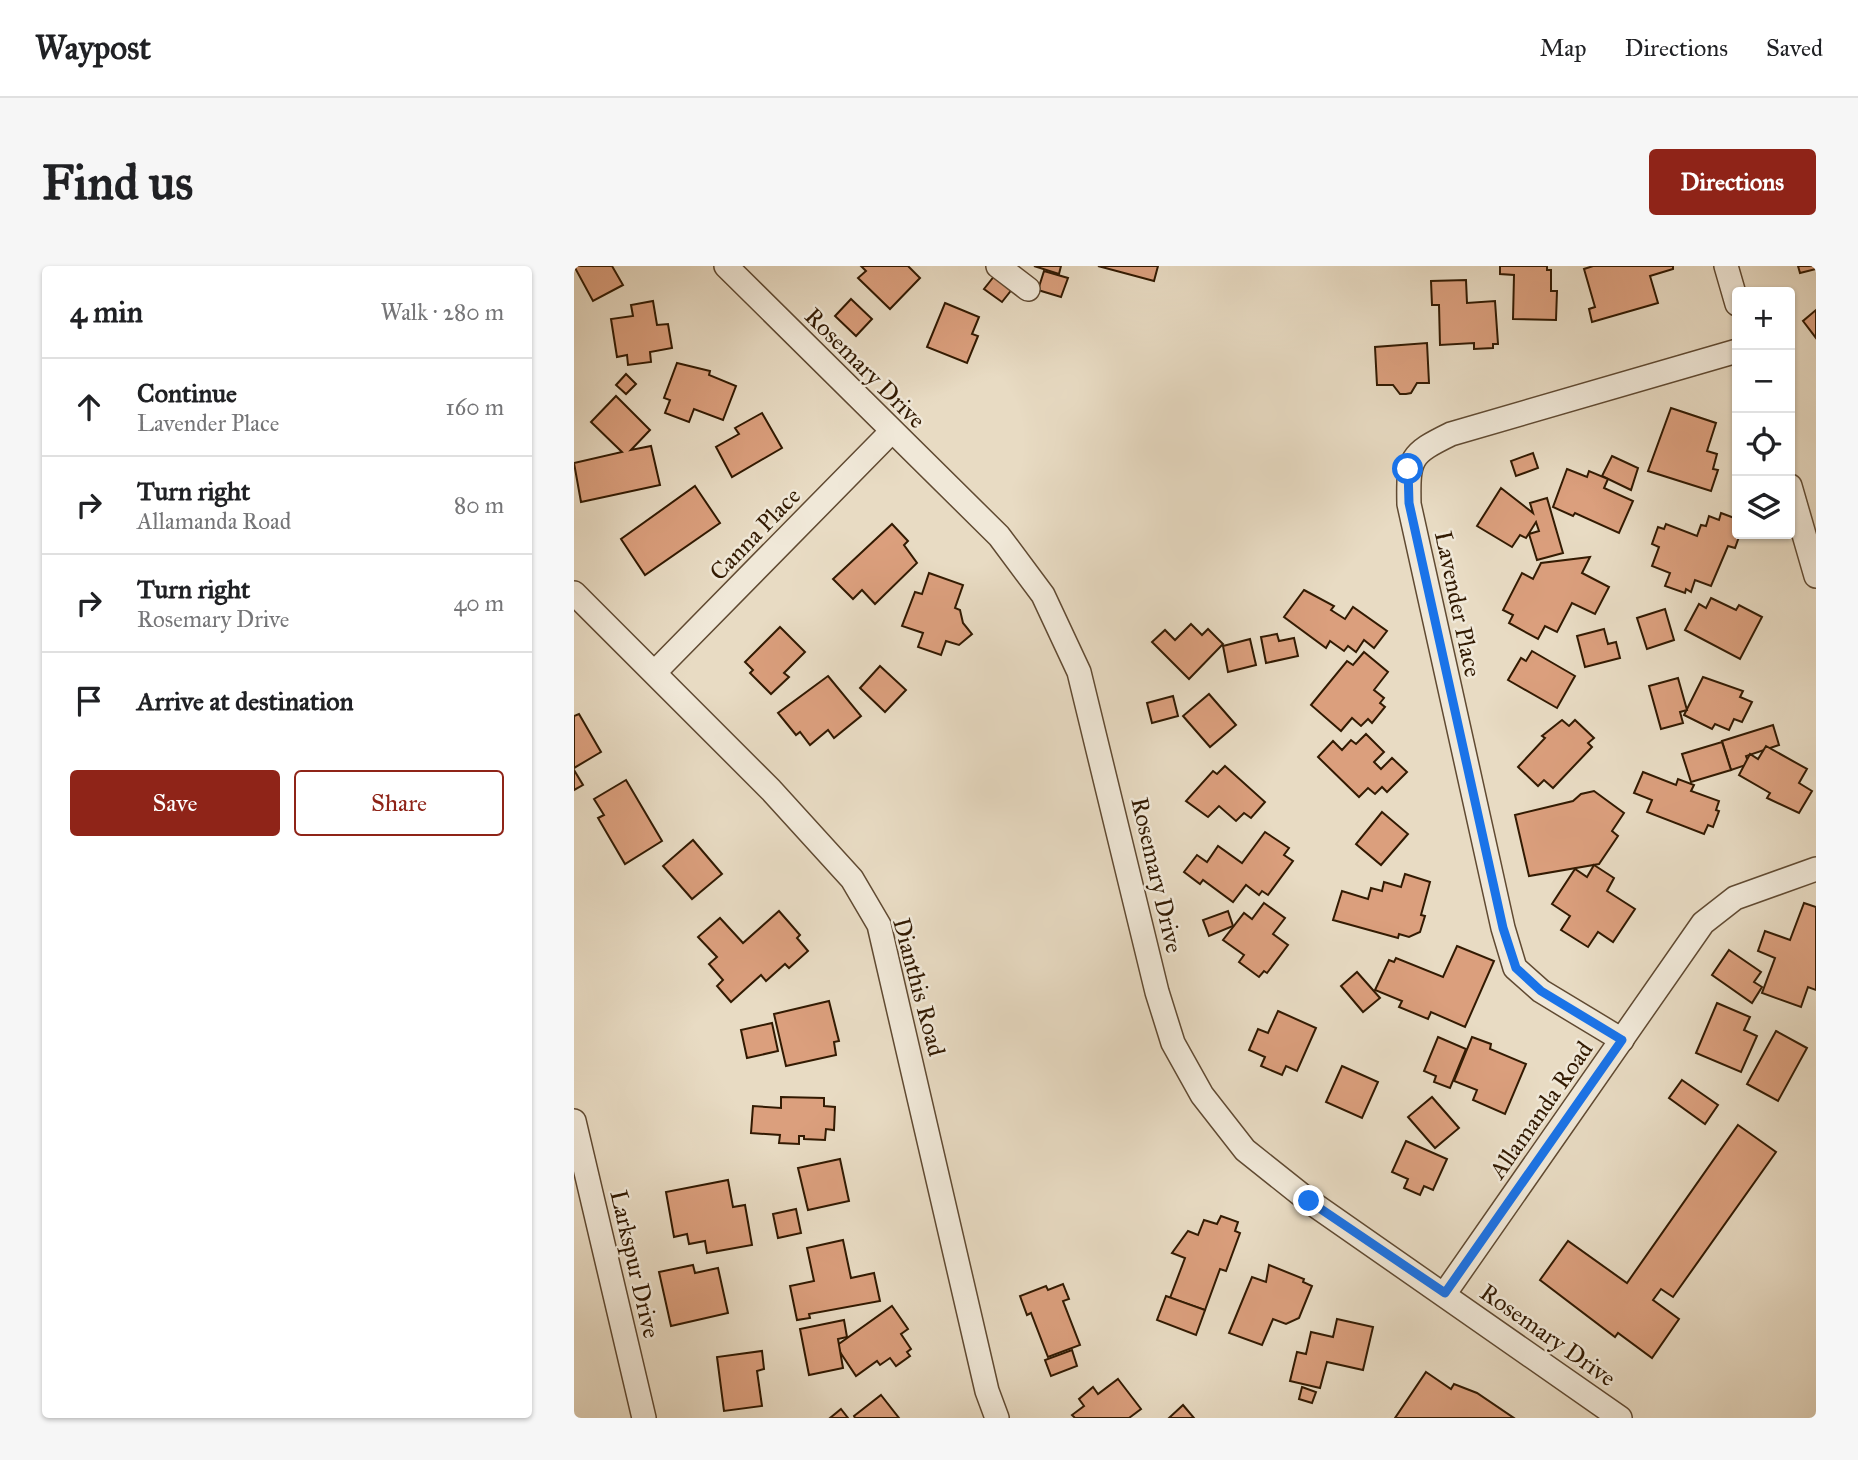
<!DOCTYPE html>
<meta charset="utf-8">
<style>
:root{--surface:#fff;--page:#f6f6f6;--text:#202124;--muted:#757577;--line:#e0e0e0;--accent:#8f2418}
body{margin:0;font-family:"IM FELL Great Primer",serif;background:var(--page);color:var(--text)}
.controls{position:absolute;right:21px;top:21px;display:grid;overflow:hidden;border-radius:7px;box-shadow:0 2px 5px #0004}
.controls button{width:63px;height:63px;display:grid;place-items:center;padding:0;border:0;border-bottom:2px solid var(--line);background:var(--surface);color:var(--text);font:35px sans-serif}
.stop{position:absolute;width:21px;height:21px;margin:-16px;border:5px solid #1a73e8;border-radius:50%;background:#fff}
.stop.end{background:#1a73e8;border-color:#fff;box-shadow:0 2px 7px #0008}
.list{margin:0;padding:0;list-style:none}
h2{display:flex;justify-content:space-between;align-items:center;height:91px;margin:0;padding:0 28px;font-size:30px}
h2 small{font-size:23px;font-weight:400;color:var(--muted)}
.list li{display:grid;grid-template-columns:46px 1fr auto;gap:21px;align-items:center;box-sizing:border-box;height:98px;padding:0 28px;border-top:2px solid var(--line)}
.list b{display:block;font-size:26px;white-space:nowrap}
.list p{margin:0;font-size:23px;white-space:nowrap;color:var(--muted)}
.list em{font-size:23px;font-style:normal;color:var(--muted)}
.actions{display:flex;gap:14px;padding:21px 28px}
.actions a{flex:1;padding:16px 0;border:2px solid var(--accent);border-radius:7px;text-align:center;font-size:24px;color:var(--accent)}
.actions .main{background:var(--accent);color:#fff}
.icon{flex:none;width:38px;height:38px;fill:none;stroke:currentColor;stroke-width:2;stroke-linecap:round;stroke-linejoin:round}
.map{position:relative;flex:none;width:1242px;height:1152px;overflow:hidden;border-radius:7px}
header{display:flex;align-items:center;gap:42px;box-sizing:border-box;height:98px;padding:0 35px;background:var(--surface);border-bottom:2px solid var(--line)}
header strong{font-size:33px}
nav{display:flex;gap:38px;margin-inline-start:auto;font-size:24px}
.intro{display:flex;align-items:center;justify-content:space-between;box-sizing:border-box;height:168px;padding:0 42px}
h1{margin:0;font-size:49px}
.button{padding:18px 32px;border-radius:7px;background:var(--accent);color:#fff;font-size:24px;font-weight:700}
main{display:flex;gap:42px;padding:0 42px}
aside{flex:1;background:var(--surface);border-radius:7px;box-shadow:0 2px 5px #0004}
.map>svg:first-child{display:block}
.building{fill:#db9f7d;stroke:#321a02;stroke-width:2}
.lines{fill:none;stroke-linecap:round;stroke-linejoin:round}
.minor-casing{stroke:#604a32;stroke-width:26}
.minor{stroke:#f0e8d8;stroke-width:23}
.route{stroke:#1a73e8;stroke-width:9}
.labels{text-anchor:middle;stroke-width:5;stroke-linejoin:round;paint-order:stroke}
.street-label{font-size:24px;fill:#321a02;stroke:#f0e8d8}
</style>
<header>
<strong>Waypost</strong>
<nav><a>Map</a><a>Directions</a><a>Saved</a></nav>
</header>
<div class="intro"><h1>Find us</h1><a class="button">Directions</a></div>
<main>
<aside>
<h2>4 min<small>Walk · 280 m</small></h2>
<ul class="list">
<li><svg class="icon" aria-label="ahead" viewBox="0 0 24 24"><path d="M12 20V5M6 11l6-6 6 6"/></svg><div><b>Continue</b><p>Lavender Place</p></div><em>160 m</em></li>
<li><svg class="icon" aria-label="right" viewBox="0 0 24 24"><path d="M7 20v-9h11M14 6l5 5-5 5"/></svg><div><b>Turn right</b><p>Allamanda Road</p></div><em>80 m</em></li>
<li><svg class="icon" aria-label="right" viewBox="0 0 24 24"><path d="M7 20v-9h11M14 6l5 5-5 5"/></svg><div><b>Turn right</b><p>Rosemary Drive</p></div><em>40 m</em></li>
<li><svg class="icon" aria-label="arrive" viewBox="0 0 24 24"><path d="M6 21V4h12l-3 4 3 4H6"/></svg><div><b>Arrive at destination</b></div></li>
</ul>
<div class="actions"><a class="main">Save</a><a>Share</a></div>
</aside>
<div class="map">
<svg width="1242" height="1152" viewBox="0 0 1242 1152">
<rect width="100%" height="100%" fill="#e8dbc3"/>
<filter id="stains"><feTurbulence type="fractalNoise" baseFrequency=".00286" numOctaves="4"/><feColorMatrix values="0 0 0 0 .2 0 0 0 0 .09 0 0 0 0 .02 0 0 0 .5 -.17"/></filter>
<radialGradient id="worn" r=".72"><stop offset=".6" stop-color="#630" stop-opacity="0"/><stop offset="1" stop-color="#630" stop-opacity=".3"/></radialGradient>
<g class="building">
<polygon points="0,0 38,0 49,19 19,35"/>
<polygon points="287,0 334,0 346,12 316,43 284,12 292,5"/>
<polygon points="460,0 487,0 485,8"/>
<polygon points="524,0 584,0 580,15"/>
<polygon points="926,0 973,0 973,4 977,4 977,25 983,25 982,54 939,53 940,9 926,8"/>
<polygon points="1019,0 1099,0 1099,3 1076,10 1084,37 1018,56 1015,43 1021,41 1010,3"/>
<polygon points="1224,0 1242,0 1242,3 1226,7"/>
<polygon points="470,5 494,12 487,31 464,24"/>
<polygon points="421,9 439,22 428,36 410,23"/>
<polygon points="892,14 893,37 921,35 924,78 919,78 919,82 900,83 900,77 866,79 865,39 858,39 857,15"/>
<polygon points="277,33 298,53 282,70 261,50"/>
<polygon points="79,35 83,59 94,58 98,82 76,86 77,96 54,99 53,89 43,91 37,53 59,50 57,39"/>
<polygon points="371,37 405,51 398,68 404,70 393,97 353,81"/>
<polygon points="1242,44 1242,72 1229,55"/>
<polygon points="853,77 855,117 843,117 837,127 832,128 826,128 819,119 803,119 801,81"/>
<polygon points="103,97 136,105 135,109 162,120 149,154 120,143 115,156 91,147 96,134 90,132"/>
<polygon points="52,108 62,118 52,128 42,119"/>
<polygon points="42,130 76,164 57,184 77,180 86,219 7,236 0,197 48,186 17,156"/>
<polygon points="1097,142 1142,157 1133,185 1143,188 1139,203 1144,204 1137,225 1074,205"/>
<polygon points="188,147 208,182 158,211 142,181 165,168 161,162"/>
<polygon points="959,187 964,202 942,210 937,195"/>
<polygon points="1038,190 1064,202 1057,224 1028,210"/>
<polygon points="993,203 1013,211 1015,205 1034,213 1030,222 1059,235 1045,267 1001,247 999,250 979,241"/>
<polygon points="121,220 146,257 71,309 47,273"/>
<polygon points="927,222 959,247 956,237 973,232 989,287 963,294 955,268 965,265 962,256 952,272 946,269 938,281 903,260"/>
<polygon points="1147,247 1163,253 1163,268 1166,268 1161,282 1154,280 1137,320 1121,314 1117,326 1112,323 1111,327 1091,320 1096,307 1078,300 1085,281 1078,278 1084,261 1090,263 1092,258 1123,270 1127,259 1132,260 1135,250 1145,254"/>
<polygon points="318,258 334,275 330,279 343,297 301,338 288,324 279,333 259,313"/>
<polygon points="1016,291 1008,307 1035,321 1021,348 998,337 983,366 971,360 964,373 935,357 939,349 929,344 948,307 959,313 967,297"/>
<polygon points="355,307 389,319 381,342 386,344 389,357 398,368 385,379 372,375 367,389 344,381 349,367 328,360 341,326 348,328"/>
<polygon points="730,324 760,340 757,344 771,353 779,341 813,365 800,382 790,374 782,386 774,380 770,385 756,375 752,382 710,351"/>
<polygon points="1137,332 1162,344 1165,339 1188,351 1166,393 1111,364 1125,338 1132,342"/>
<polygon points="1091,343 1100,374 1073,383 1063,352"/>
<polygon points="617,358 628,369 634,363 649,378 615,413 578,376 591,364 601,374"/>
<polygon points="206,361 231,386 210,407 215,411 197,428 176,407 179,404 171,396"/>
<polygon points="1030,363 1034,378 1042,376 1046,392 1011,401 1003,370"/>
<polygon points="703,368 705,375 720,372 724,390 692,397 687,371"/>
<polygon points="676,373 682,399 654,406 649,380"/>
<polygon points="958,385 1001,410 983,442 934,414 947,392 952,395"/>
<polygon points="790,386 814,406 800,424 810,432 806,437 811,441 798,457 794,453 787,460 778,452 767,465 737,439 773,395 779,399"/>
<polygon points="306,400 332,424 311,446 286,422"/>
<polygon points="254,410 287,450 260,472 254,464 236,479 226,466 222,469 204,447"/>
<polygon points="1129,411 1169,425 1166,431 1178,436 1168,456 1160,453 1155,464 1141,458 1138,463 1110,449"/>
<polygon points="1104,412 1113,444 1106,446 1109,457 1087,463 1075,420"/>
<polygon points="635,428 662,459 636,481 609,450"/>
<polygon points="599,430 604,450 578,457 573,437"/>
<polygon points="5,448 27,486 0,502 0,450"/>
<polygon points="988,454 995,460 1001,454 1020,472 1014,477 1018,481 979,522 970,514 964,520 944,501 971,472 968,470"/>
<polygon points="1199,459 1205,479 1172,490 1175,498 1157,504 1148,475"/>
<polygon points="792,468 810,486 800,496 807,503 818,492 833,506 813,526 808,521 801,528 794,522 785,531 744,491 759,475 768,484 777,474 782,478"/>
<polygon points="1148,476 1157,504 1117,516 1108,488"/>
<polygon points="1192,480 1233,503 1225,517 1238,525 1225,547 1193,532 1196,527 1165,509 1176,488 1184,493"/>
<polygon points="651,500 691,536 677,552 670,547 662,555 645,540 634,551 612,535 639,505 643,508"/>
<polygon points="0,504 9,519 0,524"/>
<polygon points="1069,506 1102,519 1104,513 1120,519 1117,525 1145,535 1142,544 1145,545 1139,561 1134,559 1130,568 1073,546 1078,534 1060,527"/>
<polygon points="52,514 88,575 51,598 24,552 30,549 20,533"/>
<polygon points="1020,525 1050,547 1038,565 1044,570 1025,598 955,610 941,549 999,535 1007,528"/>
<polygon points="808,546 834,568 807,599 782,578"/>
<polygon points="691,566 715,582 710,589 719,595 694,629 688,625 685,629 672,619 659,636 629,614 626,618 610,606 623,589 633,596 644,580 668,597"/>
<polygon points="119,574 148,608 118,633 89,600"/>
<polygon points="1020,599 1040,612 1033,625 1061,643 1039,676 1024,666 1014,681 987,664 996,650 978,638 1001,603 1013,611"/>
<polygon points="831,608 856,616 847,649 851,650 846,666 835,671 825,668 824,672 759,654 768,625 794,633 797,622 808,625 810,616 827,621"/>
<polygon points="690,637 711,652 699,668 714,679 693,707 690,705 685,711 665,696 670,689 649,674 670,647 678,653"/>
<polygon points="1230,637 1242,641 1242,724 1234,721 1227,741 1188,727 1201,692 1184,685 1191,665 1216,674"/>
<polygon points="205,645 226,669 223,672 234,685 215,702 211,698 192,715 187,709 157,736 143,720 149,714 135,698 143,691 124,671 146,652 169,677"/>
<polygon points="654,645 659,660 635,670 629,654"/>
<polygon points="883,680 920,695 891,761 857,746 854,753 825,741 828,735 801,724 815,694 820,696 822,692 869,711"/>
<polygon points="1155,684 1187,706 1180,716 1188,721 1178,737 1138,709"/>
<polygon points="783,706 806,732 789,746 767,720"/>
<polygon points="255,735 265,775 260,776 262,789 212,800 200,748"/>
<polygon points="1143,737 1176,751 1170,764 1183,770 1167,806 1122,787"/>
<polygon points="704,745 742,762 723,805 712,800 708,809 687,800 691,791 675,784 684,763 694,767"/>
<polygon points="198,757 204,785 173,792 167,764"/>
<polygon points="1202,765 1233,782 1204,835 1173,818"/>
<polygon points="864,771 892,783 876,822 860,816 862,810 850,805"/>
<polygon points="898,771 917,778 916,783 952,798 931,848 899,834 903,824 880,815"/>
<polygon points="768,800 804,816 788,852 752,836"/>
<polygon points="1108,814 1144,839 1131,858 1095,832"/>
<polygon points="207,831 250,832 250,840 261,841 260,864 252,863 251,874 230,873 230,870 225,870 225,878 205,877 206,869 177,867 179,840 207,842"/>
<polygon points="858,831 885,862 861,882 834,851"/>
<polygon points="1164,859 1202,886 1099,1031 1087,1023 1079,1034 1105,1053 1078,1092 1044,1067 1041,1071 966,1014 994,975 1053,1017"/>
<polygon points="832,875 873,893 859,924 850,920 846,929 830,922 834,913 818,906"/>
<polygon points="266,893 275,935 234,944 224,902"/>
<polygon points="154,914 159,941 171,939 178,979 133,987 131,975 115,978 113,968 100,971 92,926"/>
<polygon points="222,943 227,967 204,972 199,948"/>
<polygon points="647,950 664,956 661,965 666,967 652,1005 646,1003 631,1044 596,1032 611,992 598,987 614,965 624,969 630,954 643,958"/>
<polygon points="269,974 277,1012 300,1007 306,1035 235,1048 236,1052 223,1054 216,1020 240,1015 233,982"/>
<polygon points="119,999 121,1007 144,1002 154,1047 97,1060 85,1006"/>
<polygon points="695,999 730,1013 729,1016 738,1020 725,1052 712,1058 699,1053 688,1079 655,1067 678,1011 692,1016"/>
<polygon points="489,1018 495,1033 489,1035 506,1079 474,1091 457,1047 453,1049 446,1030 472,1020 474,1024"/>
<polygon points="592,1030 631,1044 622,1069 583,1054"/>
<polygon points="318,1040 334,1063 327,1068 337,1083 333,1086 336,1090 322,1100 316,1092 306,1099 303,1095 282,1110 262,1080"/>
<polygon points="763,1053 799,1061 789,1104 753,1096 746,1122 716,1115 723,1086 732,1088 737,1066 759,1071"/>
<polygon points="270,1054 273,1071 264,1073 269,1102 235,1109 226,1063"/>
<polygon points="498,1084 503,1100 477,1110 471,1094"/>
<polygon points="188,1085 190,1103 183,1105 188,1140 150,1145 143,1091"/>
<polygon points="852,1106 877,1123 880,1118 903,1127 940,1152 821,1152"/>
<polygon points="544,1113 567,1143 555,1152 501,1152 498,1149 510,1140 505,1133 519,1121 524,1128"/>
<polygon points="728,1121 742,1126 738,1137 725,1133"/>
<polygon points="307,1129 325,1152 281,1152 280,1150"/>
<polygon points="609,1139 620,1152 595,1152"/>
<polygon points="267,1143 274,1152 256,1152"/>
</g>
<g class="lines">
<defs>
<g id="minor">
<polyline points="152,0 425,270 469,329 505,406 583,726 599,777 628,829 671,884 735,935 1046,1152"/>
<polyline points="424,0 454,23"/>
<polyline points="1152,0 1163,38"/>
<polyline points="1216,220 1242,310"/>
<polyline points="0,327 197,524 278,613 305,659 413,1125 423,1152"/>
<polyline points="81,406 317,166"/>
<path d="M 1048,774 L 967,725 L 941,702 L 929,662 L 835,238 C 834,192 836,188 877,168 L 1163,85"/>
<polyline points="0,855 70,1152"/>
<polyline points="871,1027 1129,657 1161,632 1242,603"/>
</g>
</defs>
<use href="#minor" class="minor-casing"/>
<use href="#minor" class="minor"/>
</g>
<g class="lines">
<polyline class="route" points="735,935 871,1027 1048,774 967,725 942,702 929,662 835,237 834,203"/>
</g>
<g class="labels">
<g class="street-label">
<text transform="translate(291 102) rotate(45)" y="8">Rosemary Drive</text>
<text transform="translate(181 268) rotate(-46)" y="8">Canna Place</text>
<text transform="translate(884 338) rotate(78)" y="8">Lavender Place</text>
<text transform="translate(583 609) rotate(77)" y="8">Rosemary Drive</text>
<text transform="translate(345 721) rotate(75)" y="8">Dianthis Road</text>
<text transform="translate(967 844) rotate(-55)" y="8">Allamanda Road</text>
<text transform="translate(61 998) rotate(77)" y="8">Larkspur Drive</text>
<text transform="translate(974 1069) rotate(35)" y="8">Rosemary Drive</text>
</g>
</g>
<rect width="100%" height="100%" filter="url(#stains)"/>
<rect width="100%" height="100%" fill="url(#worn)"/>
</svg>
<div class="controls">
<button>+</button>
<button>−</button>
<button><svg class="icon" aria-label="locate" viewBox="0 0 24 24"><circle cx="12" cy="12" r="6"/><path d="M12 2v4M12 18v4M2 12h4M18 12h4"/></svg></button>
<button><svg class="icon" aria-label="layers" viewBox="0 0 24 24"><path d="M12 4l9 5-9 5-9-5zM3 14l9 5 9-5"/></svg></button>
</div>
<div class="stop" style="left:834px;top:203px"></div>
<div class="stop end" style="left:735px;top:935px"></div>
</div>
</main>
